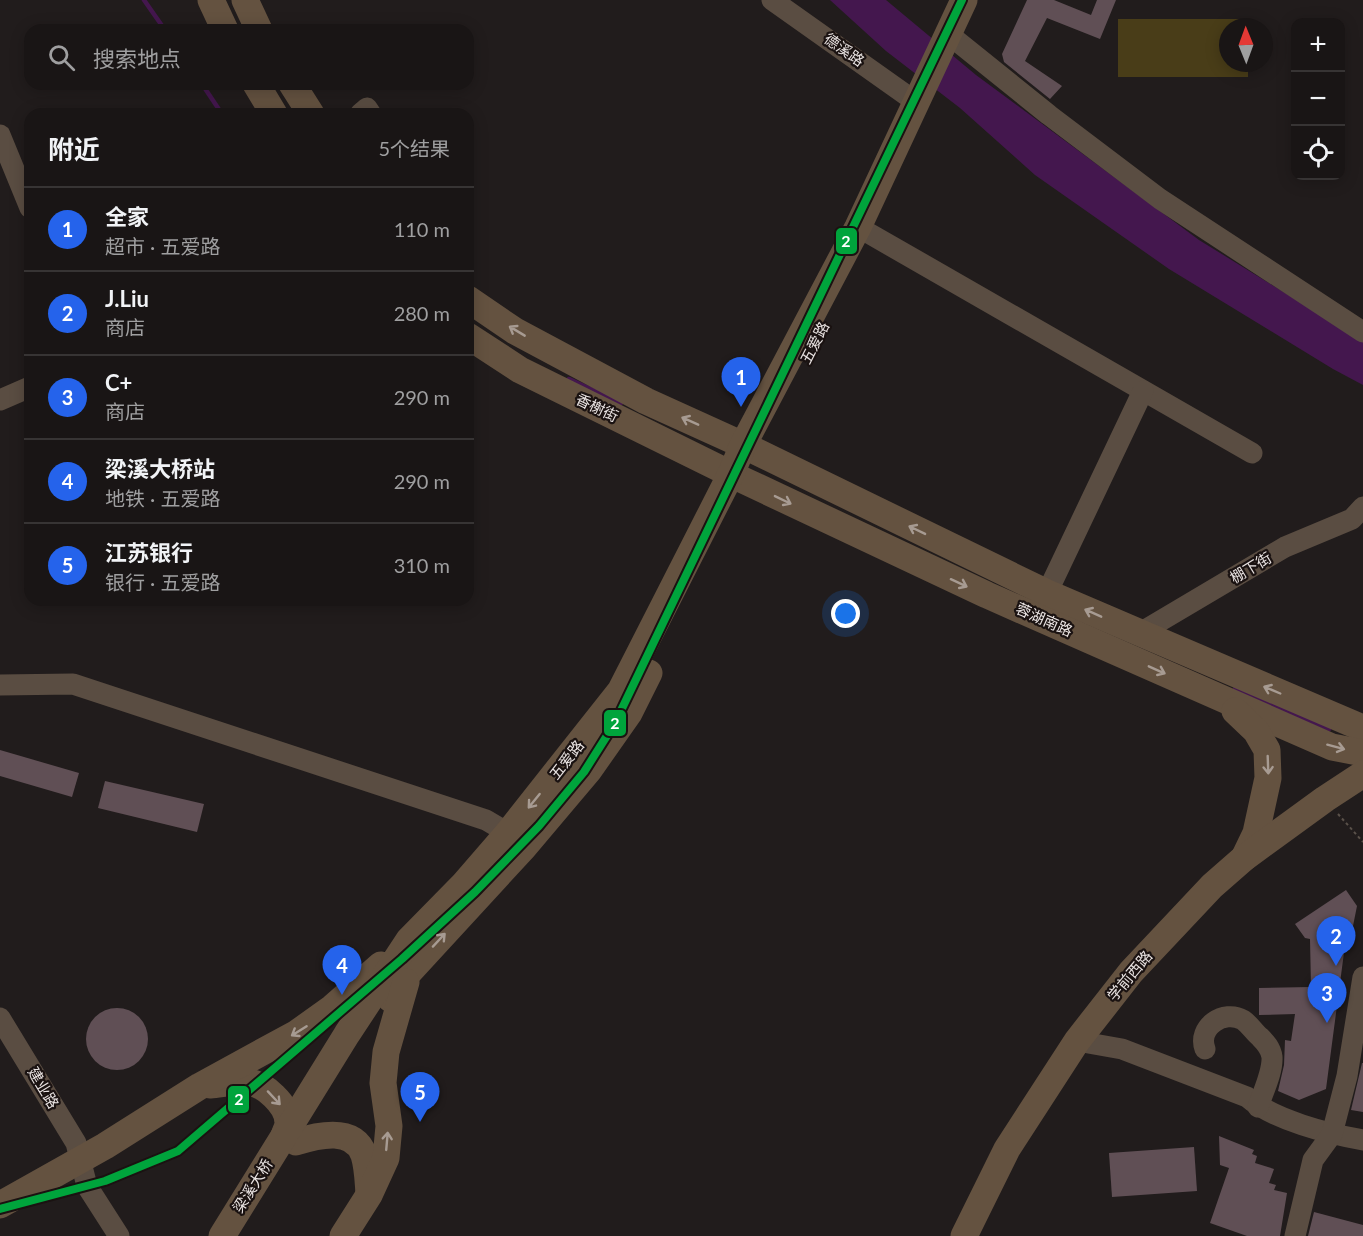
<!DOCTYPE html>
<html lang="zh">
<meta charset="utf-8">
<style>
:root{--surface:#191515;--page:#221e1e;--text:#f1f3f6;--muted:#9f9fa0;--line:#373434;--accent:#2563eb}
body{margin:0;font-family:Lato,"Noto Sans SC",sans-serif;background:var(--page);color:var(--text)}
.controls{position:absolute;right:18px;top:18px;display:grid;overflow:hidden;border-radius:12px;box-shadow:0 3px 15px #0003}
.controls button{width:54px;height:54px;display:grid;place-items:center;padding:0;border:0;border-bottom:2px solid var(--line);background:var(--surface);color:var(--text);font:30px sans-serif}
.compass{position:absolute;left:1219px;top:18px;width:54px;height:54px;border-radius:50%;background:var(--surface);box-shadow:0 3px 15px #0003;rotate:359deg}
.you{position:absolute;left:846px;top:614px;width:21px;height:21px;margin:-15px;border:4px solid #fff;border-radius:50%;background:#1a73e8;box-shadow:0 0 0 9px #1a73e833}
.badge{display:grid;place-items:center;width:39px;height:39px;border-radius:50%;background:var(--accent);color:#fff;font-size:20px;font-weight:700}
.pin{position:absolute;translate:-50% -50px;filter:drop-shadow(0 2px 3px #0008)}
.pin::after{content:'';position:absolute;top:32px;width:21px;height:18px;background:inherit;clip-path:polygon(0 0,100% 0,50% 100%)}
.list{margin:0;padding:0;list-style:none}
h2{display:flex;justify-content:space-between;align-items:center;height:78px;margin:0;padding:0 24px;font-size:26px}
h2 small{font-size:20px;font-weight:400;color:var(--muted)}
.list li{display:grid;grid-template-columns:39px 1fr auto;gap:18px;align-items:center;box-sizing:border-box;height:84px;padding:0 24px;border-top:2px solid var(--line)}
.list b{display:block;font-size:22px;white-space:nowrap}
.list p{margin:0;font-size:20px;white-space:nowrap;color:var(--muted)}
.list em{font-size:20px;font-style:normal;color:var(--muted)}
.icon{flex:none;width:33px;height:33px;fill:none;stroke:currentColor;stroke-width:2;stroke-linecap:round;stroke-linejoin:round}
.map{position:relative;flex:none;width:1363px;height:1236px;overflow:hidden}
.search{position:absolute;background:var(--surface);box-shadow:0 3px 15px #0003;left:24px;top:24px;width:450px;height:66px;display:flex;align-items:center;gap:15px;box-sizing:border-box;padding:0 21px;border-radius:18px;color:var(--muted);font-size:22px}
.panel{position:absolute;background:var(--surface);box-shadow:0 3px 15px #0003;left:24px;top:108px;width:450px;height:498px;border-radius:18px}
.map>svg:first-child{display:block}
.green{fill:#493d18}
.water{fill:#44174e}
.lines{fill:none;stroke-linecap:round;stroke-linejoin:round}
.stream{stroke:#44174e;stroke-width:4.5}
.building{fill:#604f55}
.path{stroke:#5a514a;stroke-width:2;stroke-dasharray:3 3;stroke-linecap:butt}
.minor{stroke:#5a4d42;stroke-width:21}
.major{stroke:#645240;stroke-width:27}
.metro-1-casing{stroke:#1a1211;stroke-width:12}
.metro-1{stroke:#00a43c;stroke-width:8}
.oneway{stroke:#a79b92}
.labels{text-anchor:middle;stroke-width:4.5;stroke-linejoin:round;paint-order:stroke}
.street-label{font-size:15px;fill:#eae4e3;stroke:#1a1211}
.line-badge{stroke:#1a1211;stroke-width:2}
.badge-label{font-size:16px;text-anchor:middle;font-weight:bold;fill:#fff}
</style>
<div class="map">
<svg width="1363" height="1236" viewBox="0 0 1363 1236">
<rect width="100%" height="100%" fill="#211c1c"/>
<polygon class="green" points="1118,19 1248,19 1248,27 1228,27 1228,63 1248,63 1248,77 1118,77"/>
<polygon class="water" points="830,0 886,0 976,75 1199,240 1363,341 1363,385 1333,369 1169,269 1035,175 960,108 886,51"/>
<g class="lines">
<g class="stream">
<polyline points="144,0 165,30"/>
<polyline points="202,84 222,114"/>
<polyline points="569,379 621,403"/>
<polyline points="1235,689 1329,729"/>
</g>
</g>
<g class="building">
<polygon points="1027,0 1054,0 1091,15 1097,0 1116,0 1100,39 1047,18 1025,61 1062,86 1050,99 1004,62 1002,54"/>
<polygon points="0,750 79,773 72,797 0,776"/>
<polygon points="105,781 204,804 197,832 98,808"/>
<polygon points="1346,890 1357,906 1349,946 1345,945 1326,1089 1299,1100 1278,1091 1284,1065 1285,1040 1291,1041 1295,1014 1259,1015 1259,988 1311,987 1310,939 1305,938 1295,924"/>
<circle cx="117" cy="1039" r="31"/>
<polygon points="1362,1063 1363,1063 1363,1112 1351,1110"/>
<polygon points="1219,1136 1254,1150 1252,1154 1257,1156 1255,1163 1274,1169 1269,1183 1276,1185 1274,1190 1287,1193 1280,1236 1247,1236 1210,1223 1229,1168 1220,1165"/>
<polygon points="1194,1147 1197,1191 1112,1197 1109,1153"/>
<polygon points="1314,1212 1363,1225 1363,1236 1308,1236"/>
</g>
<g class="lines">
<polyline class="path" points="1338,814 1363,842"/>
<g class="minor">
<polyline points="772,0 916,102"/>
<polyline points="957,41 1049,115 1160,199 1363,332"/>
<polyline points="360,114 367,108 371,114"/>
<polyline points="0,135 30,208"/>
<polyline points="858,227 1252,453"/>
<polyline points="0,400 30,387"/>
<polyline points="1047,593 1143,391"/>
<polyline points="1140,633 1285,547 1352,519 1363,507"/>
<polyline points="0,685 73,684 486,820 508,833"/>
<polyline points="0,1018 76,1143 87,1186 119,1236"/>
<path d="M 1077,1041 L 1122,1049 L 1247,1097 C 1273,1120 1329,1134 1363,1140"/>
<path d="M 1205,1049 C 1197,1027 1224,1009 1243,1020 C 1249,1024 1254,1032 1260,1037 C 1265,1042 1271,1048 1272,1057 C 1273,1072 1263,1092 1258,1107"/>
<polyline points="1295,1236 1313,1160 1332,1134 1347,1076 1363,977"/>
</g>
<g class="major">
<polyline points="211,0 225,30"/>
<polyline points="245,0 259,30"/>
<polyline points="256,84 274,114"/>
<polyline points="292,84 311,114"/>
<polyline points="468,299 515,331 646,401 743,445 1047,593 1358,726 1363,732"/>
<polyline points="468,336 520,370 745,481 987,595 1332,747 1363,753"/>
<polyline points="1235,711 1256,731 1267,750 1268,778 1256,833 1244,858"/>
<polyline points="391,999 409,972 524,847 589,770 629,713 649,673"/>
<path d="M 210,1085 C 222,1084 235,1081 247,1082 C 264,1083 288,1105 288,1123 C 288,1127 285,1132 284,1136"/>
<path d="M 296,1142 C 318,1135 354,1126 364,1155 C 368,1168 368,1181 369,1194"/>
<polyline points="0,1205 105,1146 200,1086 297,1033 332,1008 381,965"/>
<polyline points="222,1236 347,1034 409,940 463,885 508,833 621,690 731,474 743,445 858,227 964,0"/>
<polyline points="343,1236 369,1195 386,1158 389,1126 383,1083 386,1052 406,982"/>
<polyline points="964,1236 1007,1149 1077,1041 1131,972 1212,886 1244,858 1325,799 1363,774"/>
</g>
<defs>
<polyline id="metro-1" points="0,1209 105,1181 178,1151 402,959 475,892 539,826 584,772 615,723 962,0"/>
</defs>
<use href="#metro-1" class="metro-1-casing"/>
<use href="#metro-1" class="metro-1"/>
</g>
<defs><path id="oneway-shaft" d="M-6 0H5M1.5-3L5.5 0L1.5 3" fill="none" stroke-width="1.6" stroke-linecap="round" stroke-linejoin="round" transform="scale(1.5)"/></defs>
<g class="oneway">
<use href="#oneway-shaft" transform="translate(517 331) rotate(-149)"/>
<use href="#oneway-shaft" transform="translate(690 421) rotate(-156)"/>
<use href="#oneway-shaft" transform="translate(783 500) rotate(26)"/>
<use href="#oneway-shaft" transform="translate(917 530) rotate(-154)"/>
<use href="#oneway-shaft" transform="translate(959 583) rotate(25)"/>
<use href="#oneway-shaft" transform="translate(1093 613) rotate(-156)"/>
<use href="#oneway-shaft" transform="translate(1157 670) rotate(24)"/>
<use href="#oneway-shaft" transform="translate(1272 690) rotate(-157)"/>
<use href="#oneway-shaft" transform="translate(1336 747) rotate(15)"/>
<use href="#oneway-shaft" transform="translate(1268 765) rotate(88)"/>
<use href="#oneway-shaft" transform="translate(534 801) rotate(129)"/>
<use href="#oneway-shaft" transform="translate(439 940) rotate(-47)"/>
<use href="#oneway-shaft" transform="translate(299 1031) rotate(148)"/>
<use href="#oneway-shaft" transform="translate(274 1098) rotate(47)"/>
<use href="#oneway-shaft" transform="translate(387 1141) rotate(-85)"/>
</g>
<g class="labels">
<g class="street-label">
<text transform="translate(844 50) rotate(35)" y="5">德溪路</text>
<text transform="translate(815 343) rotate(-63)" y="5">五爱路</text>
<text transform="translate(597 408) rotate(26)" y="5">香榭街</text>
<text transform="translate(1251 568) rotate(-31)" y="5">棚下街</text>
<text transform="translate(1044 620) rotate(24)" y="5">蓉湖南路</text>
<text transform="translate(567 760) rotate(-52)" y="5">五爱路</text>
<text transform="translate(1130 976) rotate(-50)" y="5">学前西路</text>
<text transform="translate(43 1088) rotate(59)" y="5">建业路</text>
<text transform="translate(253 1186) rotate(-58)" y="5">梁溪大桥</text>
</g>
</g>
<g class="line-badge">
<rect x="835" y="227" width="23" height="28" rx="6" fill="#00a43c"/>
<rect x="603" y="709" width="24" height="28" rx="6" fill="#00a43c"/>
<rect x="227" y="1085" width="23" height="29" rx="6" fill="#00a43c"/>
</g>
<g class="badge-label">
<text x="846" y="247">2</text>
<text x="615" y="729">2</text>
<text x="239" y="1105">2</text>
</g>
</svg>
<div class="controls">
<button>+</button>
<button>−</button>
<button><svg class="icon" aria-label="locate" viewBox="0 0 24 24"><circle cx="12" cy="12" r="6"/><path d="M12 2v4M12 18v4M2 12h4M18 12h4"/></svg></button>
</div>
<svg class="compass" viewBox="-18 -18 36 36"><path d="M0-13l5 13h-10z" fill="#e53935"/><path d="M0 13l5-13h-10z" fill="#9f9fa0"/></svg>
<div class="you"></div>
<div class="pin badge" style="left:741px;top:407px">1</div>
<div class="pin badge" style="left:1336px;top:966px">2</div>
<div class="pin badge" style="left:1327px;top:1023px">3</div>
<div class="pin badge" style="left:342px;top:995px">4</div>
<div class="pin badge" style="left:420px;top:1122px">5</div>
<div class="search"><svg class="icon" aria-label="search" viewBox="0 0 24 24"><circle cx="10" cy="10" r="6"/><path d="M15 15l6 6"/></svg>搜索地点</div>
<section class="panel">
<h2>附近<small>5个结果</small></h2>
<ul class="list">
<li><span class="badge">1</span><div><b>全家</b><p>超市 · 五爱路</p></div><em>110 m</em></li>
<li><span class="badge">2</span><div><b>J.Liu</b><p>商店</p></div><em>280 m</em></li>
<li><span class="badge">3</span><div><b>C+</b><p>商店</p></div><em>290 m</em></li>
<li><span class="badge">4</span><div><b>梁溪大桥站</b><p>地铁 · 五爱路</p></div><em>290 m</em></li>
<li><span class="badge">5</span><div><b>江苏银行</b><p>银行 · 五爱路</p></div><em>310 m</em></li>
</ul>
</section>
</div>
